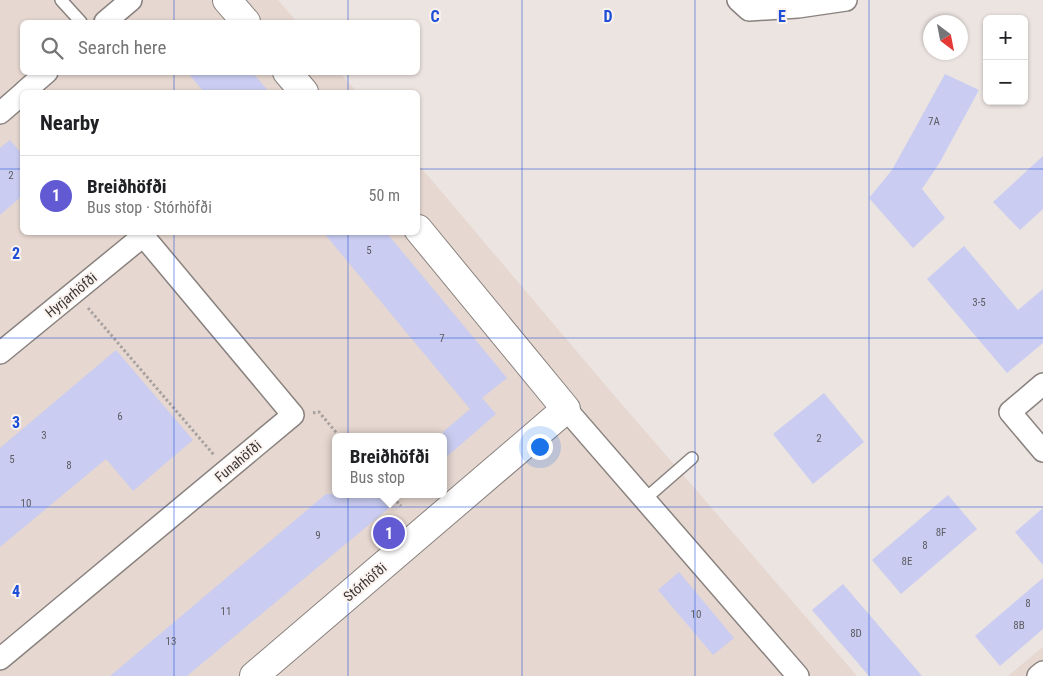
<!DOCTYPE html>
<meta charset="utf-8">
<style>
:root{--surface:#fff;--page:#f6f6f6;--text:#202124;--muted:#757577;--line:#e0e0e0;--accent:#615ad3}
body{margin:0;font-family:"Roboto Condensed",sans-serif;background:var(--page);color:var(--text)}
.controls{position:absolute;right:15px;top:15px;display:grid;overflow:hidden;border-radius:8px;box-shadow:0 1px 4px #0004}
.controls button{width:45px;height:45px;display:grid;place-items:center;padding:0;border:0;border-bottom:1px solid var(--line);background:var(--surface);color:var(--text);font:25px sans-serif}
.compass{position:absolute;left:923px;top:15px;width:45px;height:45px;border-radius:50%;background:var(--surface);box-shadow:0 1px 4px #0004;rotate:148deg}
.you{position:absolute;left:539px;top:446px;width:18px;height:18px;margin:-12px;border:4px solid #fff;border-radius:50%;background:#1a73e8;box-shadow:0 0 0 8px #1a73e833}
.badge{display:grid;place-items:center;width:32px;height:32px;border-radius:50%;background:var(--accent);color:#fff;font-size:16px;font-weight:700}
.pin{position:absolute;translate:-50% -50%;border:2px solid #fff;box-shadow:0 1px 5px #0006}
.popup{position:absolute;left:332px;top:433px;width:115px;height:65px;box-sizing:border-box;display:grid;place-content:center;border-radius:8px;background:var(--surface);filter:drop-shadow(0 1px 4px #0005);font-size:16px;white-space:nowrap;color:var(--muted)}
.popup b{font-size:19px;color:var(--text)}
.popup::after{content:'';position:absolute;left:50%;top:100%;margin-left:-10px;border:10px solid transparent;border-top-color:var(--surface)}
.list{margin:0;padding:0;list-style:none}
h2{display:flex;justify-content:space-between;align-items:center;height:65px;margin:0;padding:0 20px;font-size:21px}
h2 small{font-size:16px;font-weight:400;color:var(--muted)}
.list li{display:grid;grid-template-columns:32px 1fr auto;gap:15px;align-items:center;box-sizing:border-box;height:80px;padding:0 20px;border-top:1px solid var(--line)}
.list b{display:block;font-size:19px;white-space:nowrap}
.list p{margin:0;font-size:16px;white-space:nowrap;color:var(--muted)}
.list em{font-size:16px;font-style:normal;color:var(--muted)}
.icon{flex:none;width:28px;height:28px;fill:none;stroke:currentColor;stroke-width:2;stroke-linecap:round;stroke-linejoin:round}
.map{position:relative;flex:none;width:1043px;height:676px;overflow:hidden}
.search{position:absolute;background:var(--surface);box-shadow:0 1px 4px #0004;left:20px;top:20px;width:400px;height:55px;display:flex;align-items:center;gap:12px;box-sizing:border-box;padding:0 18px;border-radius:8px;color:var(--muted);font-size:19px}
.panel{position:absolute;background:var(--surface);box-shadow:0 1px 4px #0004;left:20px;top:90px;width:400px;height:145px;border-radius:8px}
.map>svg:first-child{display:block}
.built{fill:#e6d7d0;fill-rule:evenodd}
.building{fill:#cacdf1}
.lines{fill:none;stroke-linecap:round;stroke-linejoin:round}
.lane-casing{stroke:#89827f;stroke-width:14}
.street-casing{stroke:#89827f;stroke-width:24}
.secondary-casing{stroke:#89827f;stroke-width:30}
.path{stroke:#a7a19f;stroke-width:3;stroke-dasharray:2.5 2.5;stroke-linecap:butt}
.lane{stroke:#fff;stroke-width:11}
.street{stroke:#fff;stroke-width:21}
.secondary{stroke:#fff;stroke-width:28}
.grid{fill:none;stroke:#1d4ed8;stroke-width:1;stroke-opacity:0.55}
.labels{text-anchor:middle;stroke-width:4;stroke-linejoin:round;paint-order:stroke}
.number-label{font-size:11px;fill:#5d5c63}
.street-label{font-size:14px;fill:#393634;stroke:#faf2ee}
.grid-label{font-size:16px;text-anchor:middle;font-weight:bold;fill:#1d4ed8;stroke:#faf2ee;stroke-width:4;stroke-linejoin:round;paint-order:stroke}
</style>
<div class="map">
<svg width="1043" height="676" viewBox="0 0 1043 676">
<rect width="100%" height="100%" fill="#ece4e1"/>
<g class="built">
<path d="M 0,0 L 278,0 L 297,22 L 22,22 L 22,72 L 340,73 L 357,92 L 22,92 L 22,232 L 418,232 L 418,164 L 607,387 L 857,676 L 0,676 ZM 335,437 L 443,437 L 443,494 L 335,494 Z"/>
<polygon points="1043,647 1043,676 1008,676"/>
</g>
<g class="building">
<polygon points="187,72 252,72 269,92 204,92"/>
<polygon points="945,74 979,90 940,162 922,189 945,218 913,248 869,198 892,170"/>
<polygon points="10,140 22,154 22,196 0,215 0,148"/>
<polygon points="1043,156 1043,209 1020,230 993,202"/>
<polygon points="323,232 386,232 507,378 482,398 496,414 443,460 443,432 470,409"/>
<polygon points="964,246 1018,310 1043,289 1043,343 1007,373 927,279"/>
<polygon points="116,350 193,440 133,491 106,459 0,547 0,448"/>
<polygon points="824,393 864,442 813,484 773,434"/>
<polygon points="326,494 377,494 389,508 187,676 110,676"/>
<polygon points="948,495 977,529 901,594 872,560"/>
<polygon points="1043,508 1043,565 1015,532"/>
<polygon points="679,572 734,638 713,655 658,590"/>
<polygon points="1043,578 1043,629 1000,666 975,636"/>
<polygon points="843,584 922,676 869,676 812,610"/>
</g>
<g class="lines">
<defs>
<g id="lane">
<polyline points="61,0 81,22"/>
<polyline points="645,499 692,458"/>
</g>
<g id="street">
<polyline points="738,0 749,10 798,7 846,0"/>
<polyline points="105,22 131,0"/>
<polyline points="24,92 47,72"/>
<polyline points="0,113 22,94"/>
<polyline points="0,353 143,236"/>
<polyline points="1043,384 1010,412 1043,451"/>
<polyline points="566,409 798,676"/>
<polyline points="0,659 293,415 140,232"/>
<polyline points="1038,676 1043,672"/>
</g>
<g id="secondary">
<polyline points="227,0 246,22"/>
<polyline points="287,72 304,92"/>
<polyline points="254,676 566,409 418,229"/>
</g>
</defs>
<use href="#lane" class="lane-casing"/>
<use href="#street" class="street-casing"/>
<use href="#secondary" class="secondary-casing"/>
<g class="path">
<polyline points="88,308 214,455"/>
<polyline points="313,413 319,412 340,437"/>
<polyline points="390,494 401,506"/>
</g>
<use href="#lane" class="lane"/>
<use href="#street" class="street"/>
<use href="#secondary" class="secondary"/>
</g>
<path class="grid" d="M 174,0 L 174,22M 348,0 L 348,22M 522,0 L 522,676M 695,0 L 695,676M 869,0 L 869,676M 174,72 L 174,92M 348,72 L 348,92M 0,169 L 22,169M 418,169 L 1043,169M 174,232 L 174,676M 348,232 L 348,676M 0,338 L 1043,338M 0,507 L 1043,507"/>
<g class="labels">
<g class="number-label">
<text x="934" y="125">7A</text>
<text x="11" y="179">2</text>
<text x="369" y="254">5</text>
<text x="979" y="306">3-5</text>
<text x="442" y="342">7</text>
<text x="120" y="420">6</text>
<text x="44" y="439">3</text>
<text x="819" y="442">2</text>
<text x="12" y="463">5</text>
<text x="69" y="469">8</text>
<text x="26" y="507">10</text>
<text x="941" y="536">8F</text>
<text x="318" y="539">9</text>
<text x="925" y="549">8</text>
<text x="907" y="565">8E</text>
<text x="1028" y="607">8</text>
<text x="226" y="615">11</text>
<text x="696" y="618">10</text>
<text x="1019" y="629">8B</text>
<text x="856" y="637">8D</text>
<text x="171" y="645">13</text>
</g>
<g class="street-label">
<text transform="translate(71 295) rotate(-39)" y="5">Hyrjarhöfði</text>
<text transform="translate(238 461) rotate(-40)" y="5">Funahöfði</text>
<text transform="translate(365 582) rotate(-40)" y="5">Stórhöfði</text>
</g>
</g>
<g class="grid-label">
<text x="435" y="22">C</text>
<text x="608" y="22">D</text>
<text x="782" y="22">E</text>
<text x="16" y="259">2</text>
<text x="16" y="428">3</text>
<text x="16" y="597">4</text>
</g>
</svg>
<div class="controls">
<button>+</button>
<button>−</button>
</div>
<svg class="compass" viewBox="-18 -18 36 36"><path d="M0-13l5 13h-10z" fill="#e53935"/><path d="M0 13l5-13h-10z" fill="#757577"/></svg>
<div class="you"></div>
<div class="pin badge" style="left:389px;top:533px">1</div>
<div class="popup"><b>Breiðhöfði</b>Bus stop</div>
<div class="search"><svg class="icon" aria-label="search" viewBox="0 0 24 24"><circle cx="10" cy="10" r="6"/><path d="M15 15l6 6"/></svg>Search here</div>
<section class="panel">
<h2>Nearby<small></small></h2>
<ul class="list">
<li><span class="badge">1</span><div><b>Breiðhöfði</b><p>Bus stop · Stórhöfði</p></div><em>50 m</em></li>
</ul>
</section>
</div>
